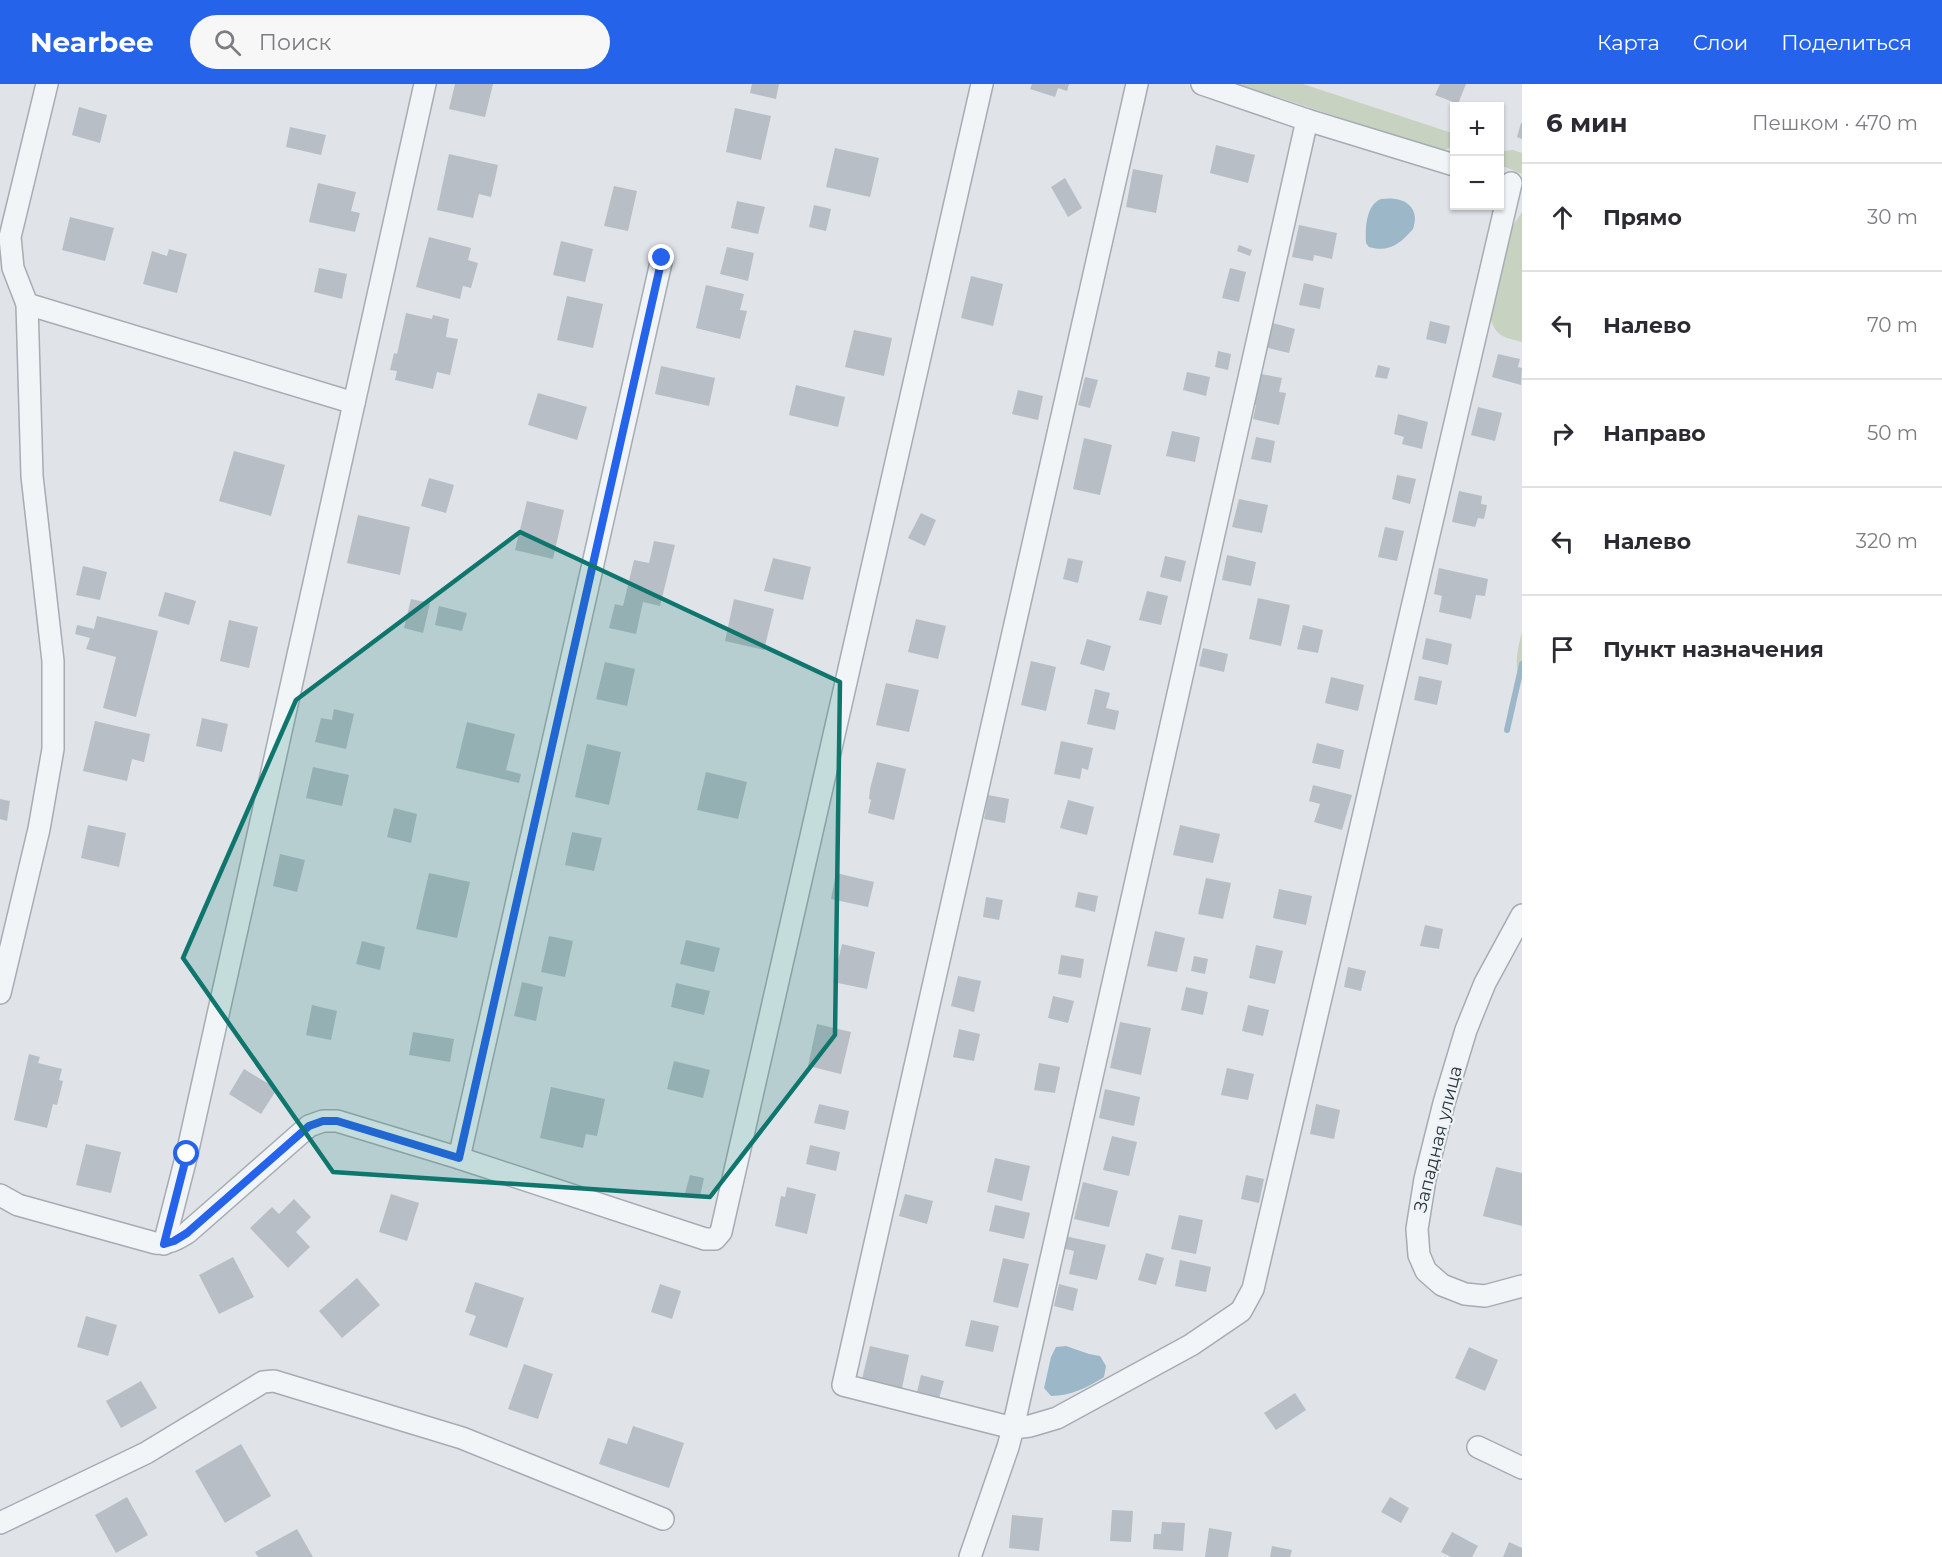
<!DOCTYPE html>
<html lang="ru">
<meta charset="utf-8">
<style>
:root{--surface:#fff;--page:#f7f7f7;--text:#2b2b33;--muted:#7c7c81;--line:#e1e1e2;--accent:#2563eb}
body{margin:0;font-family:Montserrat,sans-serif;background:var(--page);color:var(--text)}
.controls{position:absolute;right:18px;top:18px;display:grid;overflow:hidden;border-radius:0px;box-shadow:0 2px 4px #0004}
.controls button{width:54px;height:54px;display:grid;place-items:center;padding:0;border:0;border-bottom:2px solid var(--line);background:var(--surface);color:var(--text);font:30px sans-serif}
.stop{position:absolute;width:18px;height:18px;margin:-14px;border:4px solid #2563eb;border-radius:50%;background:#fff}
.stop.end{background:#2563eb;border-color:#fff;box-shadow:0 2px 6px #0008}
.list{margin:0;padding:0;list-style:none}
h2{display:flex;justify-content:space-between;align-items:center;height:78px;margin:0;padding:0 24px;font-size:26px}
h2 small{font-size:20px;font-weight:400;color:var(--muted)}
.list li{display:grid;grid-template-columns:39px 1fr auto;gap:18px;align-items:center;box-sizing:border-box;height:108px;padding:0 24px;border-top:2px solid var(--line)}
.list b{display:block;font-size:22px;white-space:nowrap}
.list em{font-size:20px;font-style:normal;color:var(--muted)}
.icon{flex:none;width:33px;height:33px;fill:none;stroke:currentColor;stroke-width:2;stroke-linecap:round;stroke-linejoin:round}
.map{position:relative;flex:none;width:1522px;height:1473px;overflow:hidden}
header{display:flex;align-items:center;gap:36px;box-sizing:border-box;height:84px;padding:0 30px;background:var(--accent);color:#fff}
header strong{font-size:28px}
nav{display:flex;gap:33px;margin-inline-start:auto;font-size:21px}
.search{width:420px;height:54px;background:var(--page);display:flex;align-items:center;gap:15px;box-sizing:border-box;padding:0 21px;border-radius:33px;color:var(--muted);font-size:22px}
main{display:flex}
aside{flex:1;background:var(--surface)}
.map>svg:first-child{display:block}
.green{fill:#c8d2c1}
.water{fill:#9bb7c8}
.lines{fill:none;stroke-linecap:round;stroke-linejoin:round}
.stream{stroke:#9bb7c8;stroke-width:6}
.building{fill:#b7bec5}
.minor-casing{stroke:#a5acb3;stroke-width:24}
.minor{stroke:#f2f5f7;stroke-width:21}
.route{stroke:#2563eb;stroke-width:8}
.marked{fill:#0f766e;fill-opacity:0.2;stroke:#0f766e;stroke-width:4.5;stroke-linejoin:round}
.labels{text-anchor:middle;stroke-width:4.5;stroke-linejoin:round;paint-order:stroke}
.street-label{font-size:18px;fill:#283440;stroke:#eff3f6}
</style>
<header>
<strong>Nearbee</strong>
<div class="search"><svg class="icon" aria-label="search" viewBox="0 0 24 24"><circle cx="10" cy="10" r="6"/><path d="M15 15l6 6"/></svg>Поиск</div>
<nav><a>Карта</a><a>Слои</a><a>Поделиться</a></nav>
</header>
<main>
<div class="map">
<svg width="1522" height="1473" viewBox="0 0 1522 1473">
<rect width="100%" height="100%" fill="#e0e4e9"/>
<g class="green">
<polygon points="1237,0 1303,0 1452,49 1454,56 1451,63 1442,67"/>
<polygon points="1513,66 1522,69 1522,90 1500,81 1500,69 1503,67"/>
<path d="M 1522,128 L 1522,258 C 1503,253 1496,253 1490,233 L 1510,146 Z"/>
<path d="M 1522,548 L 1522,595 L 1519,595 C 1514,579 1518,563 1522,548 Z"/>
</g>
<g class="water">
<path d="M 1381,115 C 1402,112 1421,121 1413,145 C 1401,159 1389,169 1369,163 L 1366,159 C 1365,144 1366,121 1381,115 Z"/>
<path d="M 1066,1262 L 1089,1270 L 1100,1272 L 1106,1282 L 1104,1293 C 1088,1303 1071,1312 1051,1312 L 1044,1304 L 1051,1273 L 1056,1263 Z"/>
</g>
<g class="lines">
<polyline class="stream" points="1507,646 1522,580"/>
</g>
<g class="building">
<polygon points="455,0 493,0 485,33 449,25"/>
<polygon points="752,0 779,0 776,15 750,9"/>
<polygon points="1032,0 1069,0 1067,7 1058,4 1055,13 1030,5"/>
<polygon points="1440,0 1466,0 1458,20 1435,11"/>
<polygon points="79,23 107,31 100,59 72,51"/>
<polygon points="735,24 771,32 761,76 726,68"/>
<polygon points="1521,39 1522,39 1522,55 1517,53"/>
<polygon points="290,43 326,51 321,71 286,63"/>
<polygon points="1216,61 1255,71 1248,99 1210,89"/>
<polygon points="835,64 879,74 870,113 826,103"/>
<polygon points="449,70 498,81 491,113 479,110 473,134 437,126"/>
<polygon points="1133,85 1163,91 1156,129 1126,123"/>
<polygon points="1065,94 1082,124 1068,133 1051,103"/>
<polygon points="318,99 356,108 351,127 360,129 355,148 309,138"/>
<polygon points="614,102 637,107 628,147 604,142"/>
<polygon points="737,117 765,123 758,150 731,144"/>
<polygon points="814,121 831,125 826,147 809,143"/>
<polygon points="70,133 114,144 105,177 62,166"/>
<polygon points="1299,141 1337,149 1332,175 1314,171 1313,177 1292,173"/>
<polygon points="429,153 471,164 468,176 478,179 471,204 463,202 460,215 416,203"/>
<polygon points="561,157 593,165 585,198 553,191"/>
<polygon points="1239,161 1252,166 1250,172 1237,167"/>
<polygon points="727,163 754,169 748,197 720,190"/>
<polygon points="169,165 187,170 177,209 143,200 152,167 167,172"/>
<polygon points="319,184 347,190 342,215 314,208"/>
<polygon points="1230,184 1246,188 1239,218 1222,214"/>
<polygon points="971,192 1003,200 993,242 961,234"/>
<polygon points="1304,199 1324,204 1320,225 1299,221"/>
<polygon points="706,201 744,210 740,226 747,227 740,255 696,244"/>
<polygon points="567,212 603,220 593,264 557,256"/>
<polygon points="406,229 432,235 433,231 449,235 446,253 458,255 450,291 437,288 433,305 395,296 397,287 390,286 394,269 397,270"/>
<polygon points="1430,237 1450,242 1446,260 1426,255"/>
<polygon points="1269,238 1295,245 1289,269 1264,263"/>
<polygon points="854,246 892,254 884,292 845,283"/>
<polygon points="1218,267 1231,270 1228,286 1215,283"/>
<polygon points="1498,270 1520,275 1518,283 1522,284 1521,301 1492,293"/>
<polygon points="1378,281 1390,284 1387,295 1375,293"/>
<polygon points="661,282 715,294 709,322 655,310"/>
<polygon points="1187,288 1210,293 1206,312 1183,306"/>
<polygon points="1256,289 1282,294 1279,308 1286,309 1279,341 1253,335 1256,321 1249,319"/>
<polygon points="1085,293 1098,296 1090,324 1078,321"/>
<polygon points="796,301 845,313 838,343 789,331"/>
<polygon points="1018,306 1043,312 1038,336 1012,330"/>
<polygon points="538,309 587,323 577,356 528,341"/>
<polygon points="1478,323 1502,329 1495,357 1471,351"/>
<polygon points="1398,330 1428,338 1422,365 1402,360 1404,353 1394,350"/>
<polygon points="1172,347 1200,353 1195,378 1166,372"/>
<polygon points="1256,353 1275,357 1271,379 1251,375"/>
<polygon points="1084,354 1112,361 1100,411 1073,405"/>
<polygon points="234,367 285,381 271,432 219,417"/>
<polygon points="1397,391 1416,395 1410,420 1392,415"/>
<polygon points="429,394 454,401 446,429 421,422"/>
<polygon points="1459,407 1482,412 1481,420 1487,421 1484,435 1478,434 1475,443 1452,438"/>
<polygon points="1239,415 1268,421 1262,449 1232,443"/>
<polygon points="527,417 564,426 553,475 515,466"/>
<polygon points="921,429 936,436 925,462 908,454"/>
<polygon points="358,431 410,443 400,491 347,479"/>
<polygon points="1385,443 1404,447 1397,477 1378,473"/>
<polygon points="654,457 675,461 660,522 643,518 636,550 609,544 615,520 623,522 634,476 649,479"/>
<polygon points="1227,471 1256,478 1251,502 1222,496"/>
<polygon points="1165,472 1186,477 1181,498 1160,493"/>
<polygon points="773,474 811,483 803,516 764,507"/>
<polygon points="1068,474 1083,477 1078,499 1063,495"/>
<polygon points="83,482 107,488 100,516 76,511"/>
<polygon points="1439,484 1488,495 1485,512 1476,511 1471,535 1439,528 1442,512 1434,510"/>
<polygon points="1147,507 1168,512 1161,541 1139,536"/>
<polygon points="165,508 196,517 189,541 158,532"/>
<polygon points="1258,514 1290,521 1281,562 1249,555"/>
<polygon points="411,515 430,519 423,549 404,544"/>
<polygon points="734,515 774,525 764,566 725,557"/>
<polygon points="439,522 467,529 462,547 435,541"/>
<polygon points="97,532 158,547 136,633 103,624 116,573 86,565 90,554 75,550 77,541 94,545"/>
<polygon points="916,535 946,542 938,575 908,568"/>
<polygon points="229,536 258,543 249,584 220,577"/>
<polygon points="1303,541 1323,546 1318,569 1297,565"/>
<polygon points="1426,554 1452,560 1448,581 1422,575"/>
<polygon points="1087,555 1111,562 1104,587 1080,580"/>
<polygon points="1203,564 1228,570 1224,588 1199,582"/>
<polygon points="1031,577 1056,583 1046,627 1021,621"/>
<polygon points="605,578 635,585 627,622 596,615"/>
<polygon points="1419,592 1442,597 1437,621 1414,616"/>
<polygon points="1331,593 1364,601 1358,627 1325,619"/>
<polygon points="886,599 919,606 909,648 876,641"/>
<polygon points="1095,605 1110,609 1106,624 1119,627 1115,646 1087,640"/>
<polygon points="334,625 354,630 346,665 315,658 321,634 332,636"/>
<polygon points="202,634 228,640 222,668 196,662"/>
<polygon points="95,637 150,650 144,678 132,675 127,697 83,687"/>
<polygon points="467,638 515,650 506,686 521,690 519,699 456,684"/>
<polygon points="1061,657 1093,664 1088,686 1082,684 1080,695 1054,690"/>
<polygon points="1317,659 1344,666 1340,685 1312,679"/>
<polygon points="587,660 621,668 609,721 575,713"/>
<polygon points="877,678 906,685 894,736 868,729 871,716 869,715 870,705"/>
<polygon points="313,683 349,691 342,722 306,714"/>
<polygon points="706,688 747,698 738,735 697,726"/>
<polygon points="1313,701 1352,711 1342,746 1314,738 1320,720 1309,717"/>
<polygon points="988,711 1009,715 1005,739 984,735"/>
<polygon points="0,715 10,717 7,737 0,735"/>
<polygon points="1068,716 1094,723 1087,751 1060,744"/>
<polygon points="394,724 417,730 411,759 387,753"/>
<polygon points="88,741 126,749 119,783 81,774"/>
<polygon points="1180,741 1220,750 1213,779 1173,771"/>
<polygon points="572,748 602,754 594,787 565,781"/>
<polygon points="280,770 305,776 297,808 273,802"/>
<polygon points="429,789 470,798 457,854 416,845"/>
<polygon points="836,789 874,798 868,823 831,815"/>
<polygon points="1206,794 1231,799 1223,835 1198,830"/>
<polygon points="1279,805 1312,812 1306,841 1273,834"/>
<polygon points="1078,808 1098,812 1095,828 1075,823"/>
<polygon points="986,813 1003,816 999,836 983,833"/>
<polygon points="1425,841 1443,845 1439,865 1420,862"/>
<polygon points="1155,847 1185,854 1177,888 1147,882"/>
<polygon points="549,852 573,857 565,893 541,888"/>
<polygon points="686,856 720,864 714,888 680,880"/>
<polygon points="362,857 385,863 380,886 356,880"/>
<polygon points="842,860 875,868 867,905 833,898"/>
<polygon points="1256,861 1283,867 1275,900 1249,894"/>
<polygon points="1061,871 1084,875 1081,894 1058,890"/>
<polygon points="1194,872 1208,875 1205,890 1191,887"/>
<polygon points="1348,883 1366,887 1361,907 1344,903"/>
<polygon points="958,892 981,897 974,928 951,922"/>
<polygon points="522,898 543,903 536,937 514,932"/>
<polygon points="676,899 710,907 704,931 671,923"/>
<polygon points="1186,903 1208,908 1203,931 1181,926"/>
<polygon points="1053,912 1074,917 1068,939 1048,934"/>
<polygon points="312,921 337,927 331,956 306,951"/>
<polygon points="1248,921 1269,926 1263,952 1242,947"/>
<polygon points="1120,938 1151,944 1141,991 1110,984"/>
<polygon points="817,940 851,948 841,990 808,982"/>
<polygon points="959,945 980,950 974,977 953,973"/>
<polygon points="413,948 454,955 450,978 409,971"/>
<polygon points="29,970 40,973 38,979 62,985 59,996 63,997 57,1021 53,1020 47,1044 14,1036"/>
<polygon points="674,977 710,986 703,1014 667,1005"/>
<polygon points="1039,979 1060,983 1055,1009 1034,1006"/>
<polygon points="1227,984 1254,990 1248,1016 1221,1011"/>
<polygon points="244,985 277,1005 261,1030 229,1010"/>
<polygon points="551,1003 605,1015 597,1052 586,1050 583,1064 540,1054"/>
<polygon points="1105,1005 1140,1013 1134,1042 1099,1034"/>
<polygon points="819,1020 849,1027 845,1046 814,1039"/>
<polygon points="1316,1020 1340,1026 1334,1055 1310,1050"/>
<polygon points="1112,1052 1137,1058 1129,1092 1103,1086"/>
<polygon points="86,1060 121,1068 111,1109 76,1101"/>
<polygon points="810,1061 840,1068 836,1087 806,1080"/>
<polygon points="995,1074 1030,1082 1022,1117 987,1108"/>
<polygon points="1496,1083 1522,1089 1522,1142 1483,1132"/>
<polygon points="690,1091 704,1094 700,1113 685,1109"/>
<polygon points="1246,1091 1264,1095 1259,1119 1241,1115"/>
<polygon points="1083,1098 1118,1107 1109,1143 1074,1135"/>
<polygon points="787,1103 816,1110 807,1150 775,1142 781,1112 785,1113"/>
<polygon points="391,1110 419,1119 407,1157 379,1148"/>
<polygon points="905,1110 933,1117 927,1140 899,1132"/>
<polygon points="294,1115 311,1133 296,1148 310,1163 288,1184 250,1144 272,1123 279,1130"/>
<polygon points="995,1121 1030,1129 1024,1155 989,1147"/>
<polygon points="1179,1131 1203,1136 1196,1170 1171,1165"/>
<polygon points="1065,1152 1106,1161 1097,1196 1069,1190 1074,1167 1062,1164"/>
<polygon points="1146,1169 1164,1174 1156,1201 1138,1196"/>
<polygon points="233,1173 254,1213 219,1230 199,1191"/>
<polygon points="1003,1174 1029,1180 1018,1224 993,1218"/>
<polygon points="1180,1176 1211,1183 1206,1208 1175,1202"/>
<polygon points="357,1194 380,1221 342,1254 319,1227"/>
<polygon points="475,1198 524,1214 507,1264 469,1251 476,1232 465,1228"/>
<polygon points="660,1200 681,1207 672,1235 651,1228"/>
<polygon points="1059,1200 1078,1205 1073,1227 1054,1222"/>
<polygon points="86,1232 117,1241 108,1272 77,1263"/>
<polygon points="971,1236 999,1242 993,1268 965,1262"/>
<polygon points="870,1262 909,1271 902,1304 862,1295"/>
<polygon points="1469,1263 1498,1276 1485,1307 1455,1294"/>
<polygon points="524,1280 553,1290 538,1335 508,1325"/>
<polygon points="921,1291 944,1297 938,1318 916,1312"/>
<polygon points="141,1297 157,1324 121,1344 106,1317"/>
<polygon points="1295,1309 1306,1326 1276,1346 1264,1329"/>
<polygon points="633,1342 684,1359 669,1404 599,1380 608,1354 627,1360"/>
<polygon points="241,1360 271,1412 225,1439 195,1387"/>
<polygon points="127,1413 148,1451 116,1469 95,1431"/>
<polygon points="1390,1413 1409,1424 1401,1439 1381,1428"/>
<polygon points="1112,1426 1133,1427 1131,1458 1110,1457"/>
<polygon points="1012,1431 1043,1434 1039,1467 1009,1464"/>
<polygon points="1162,1438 1185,1439 1183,1467 1153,1465 1154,1450 1161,1450"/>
<polygon points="1209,1444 1232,1448 1228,1473 1205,1473"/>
<polygon points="297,1445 313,1473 258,1473 255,1468"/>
<polygon points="1452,1448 1478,1462 1472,1473 1451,1473 1441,1468"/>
<polygon points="1509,1458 1522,1464 1522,1473 1503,1473"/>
<polygon points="1272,1462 1292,1466 1290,1473 1270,1473"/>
</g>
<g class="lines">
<defs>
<g id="minor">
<polyline points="1137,0 843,1301 1013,1344 1030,1342 1057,1334 1191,1261 1241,1227 1253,1205 1511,99"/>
<polyline points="1202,0 1307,36 1454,81"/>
<polyline points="27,220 354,319"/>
<polyline points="1522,831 1485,899 1466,946 1444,1019 1425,1095 1417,1145 1419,1171 1426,1187 1442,1201 1465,1210 1485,1212 1522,1202"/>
<polyline points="0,909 39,745 53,665 53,577 32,392 27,220 13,184 10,153 47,0"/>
<polyline points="459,1074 662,174"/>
<path d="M 0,1111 L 18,1121 L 155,1159 C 168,1160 176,1156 187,1149 L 309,1042 L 323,1037 L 337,1037 L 459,1074 L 705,1155 L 715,1155 L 721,1148 L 982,0"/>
<polyline points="164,1160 187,1070 425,0"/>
<polyline points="1478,1363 1522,1384"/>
<polyline points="0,1439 146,1369 263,1298 274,1297 462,1354 663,1435"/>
<polyline points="970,1473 1008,1363 1013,1344 1307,36"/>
</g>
</defs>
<use href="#minor" class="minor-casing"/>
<use href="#minor" class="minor"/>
</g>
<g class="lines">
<polyline class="route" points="187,1070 164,1160 174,1157 187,1149 309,1042 323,1037 337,1037 459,1074 662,174"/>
</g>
<path class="marked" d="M 520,448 L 840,598 L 835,951 L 710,1113 L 333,1088 L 183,874 L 296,616 Z"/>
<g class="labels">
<g class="street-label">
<text transform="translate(1438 1055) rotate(-76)" y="6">Западная улица</text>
</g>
</g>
</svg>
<div class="controls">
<button>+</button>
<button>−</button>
</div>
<div class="stop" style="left:187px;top:1070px"></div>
<div class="stop end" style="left:662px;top:174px"></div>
</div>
<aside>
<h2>6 мин<small>Пешком · 470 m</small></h2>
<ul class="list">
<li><svg class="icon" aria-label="ahead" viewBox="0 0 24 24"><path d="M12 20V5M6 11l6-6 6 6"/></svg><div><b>Прямо</b></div><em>30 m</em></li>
<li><svg class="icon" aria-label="left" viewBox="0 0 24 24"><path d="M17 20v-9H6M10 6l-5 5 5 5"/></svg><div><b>Налево</b></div><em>70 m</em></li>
<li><svg class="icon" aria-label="right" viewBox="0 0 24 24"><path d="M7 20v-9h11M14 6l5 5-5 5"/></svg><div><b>Направо</b></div><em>50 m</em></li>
<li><svg class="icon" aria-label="left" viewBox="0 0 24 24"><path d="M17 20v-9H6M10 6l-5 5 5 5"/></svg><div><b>Налево</b></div><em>320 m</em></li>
<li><svg class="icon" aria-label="arrive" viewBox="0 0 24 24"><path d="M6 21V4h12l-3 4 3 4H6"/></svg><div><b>Пункт назначения</b></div></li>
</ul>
</aside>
</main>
